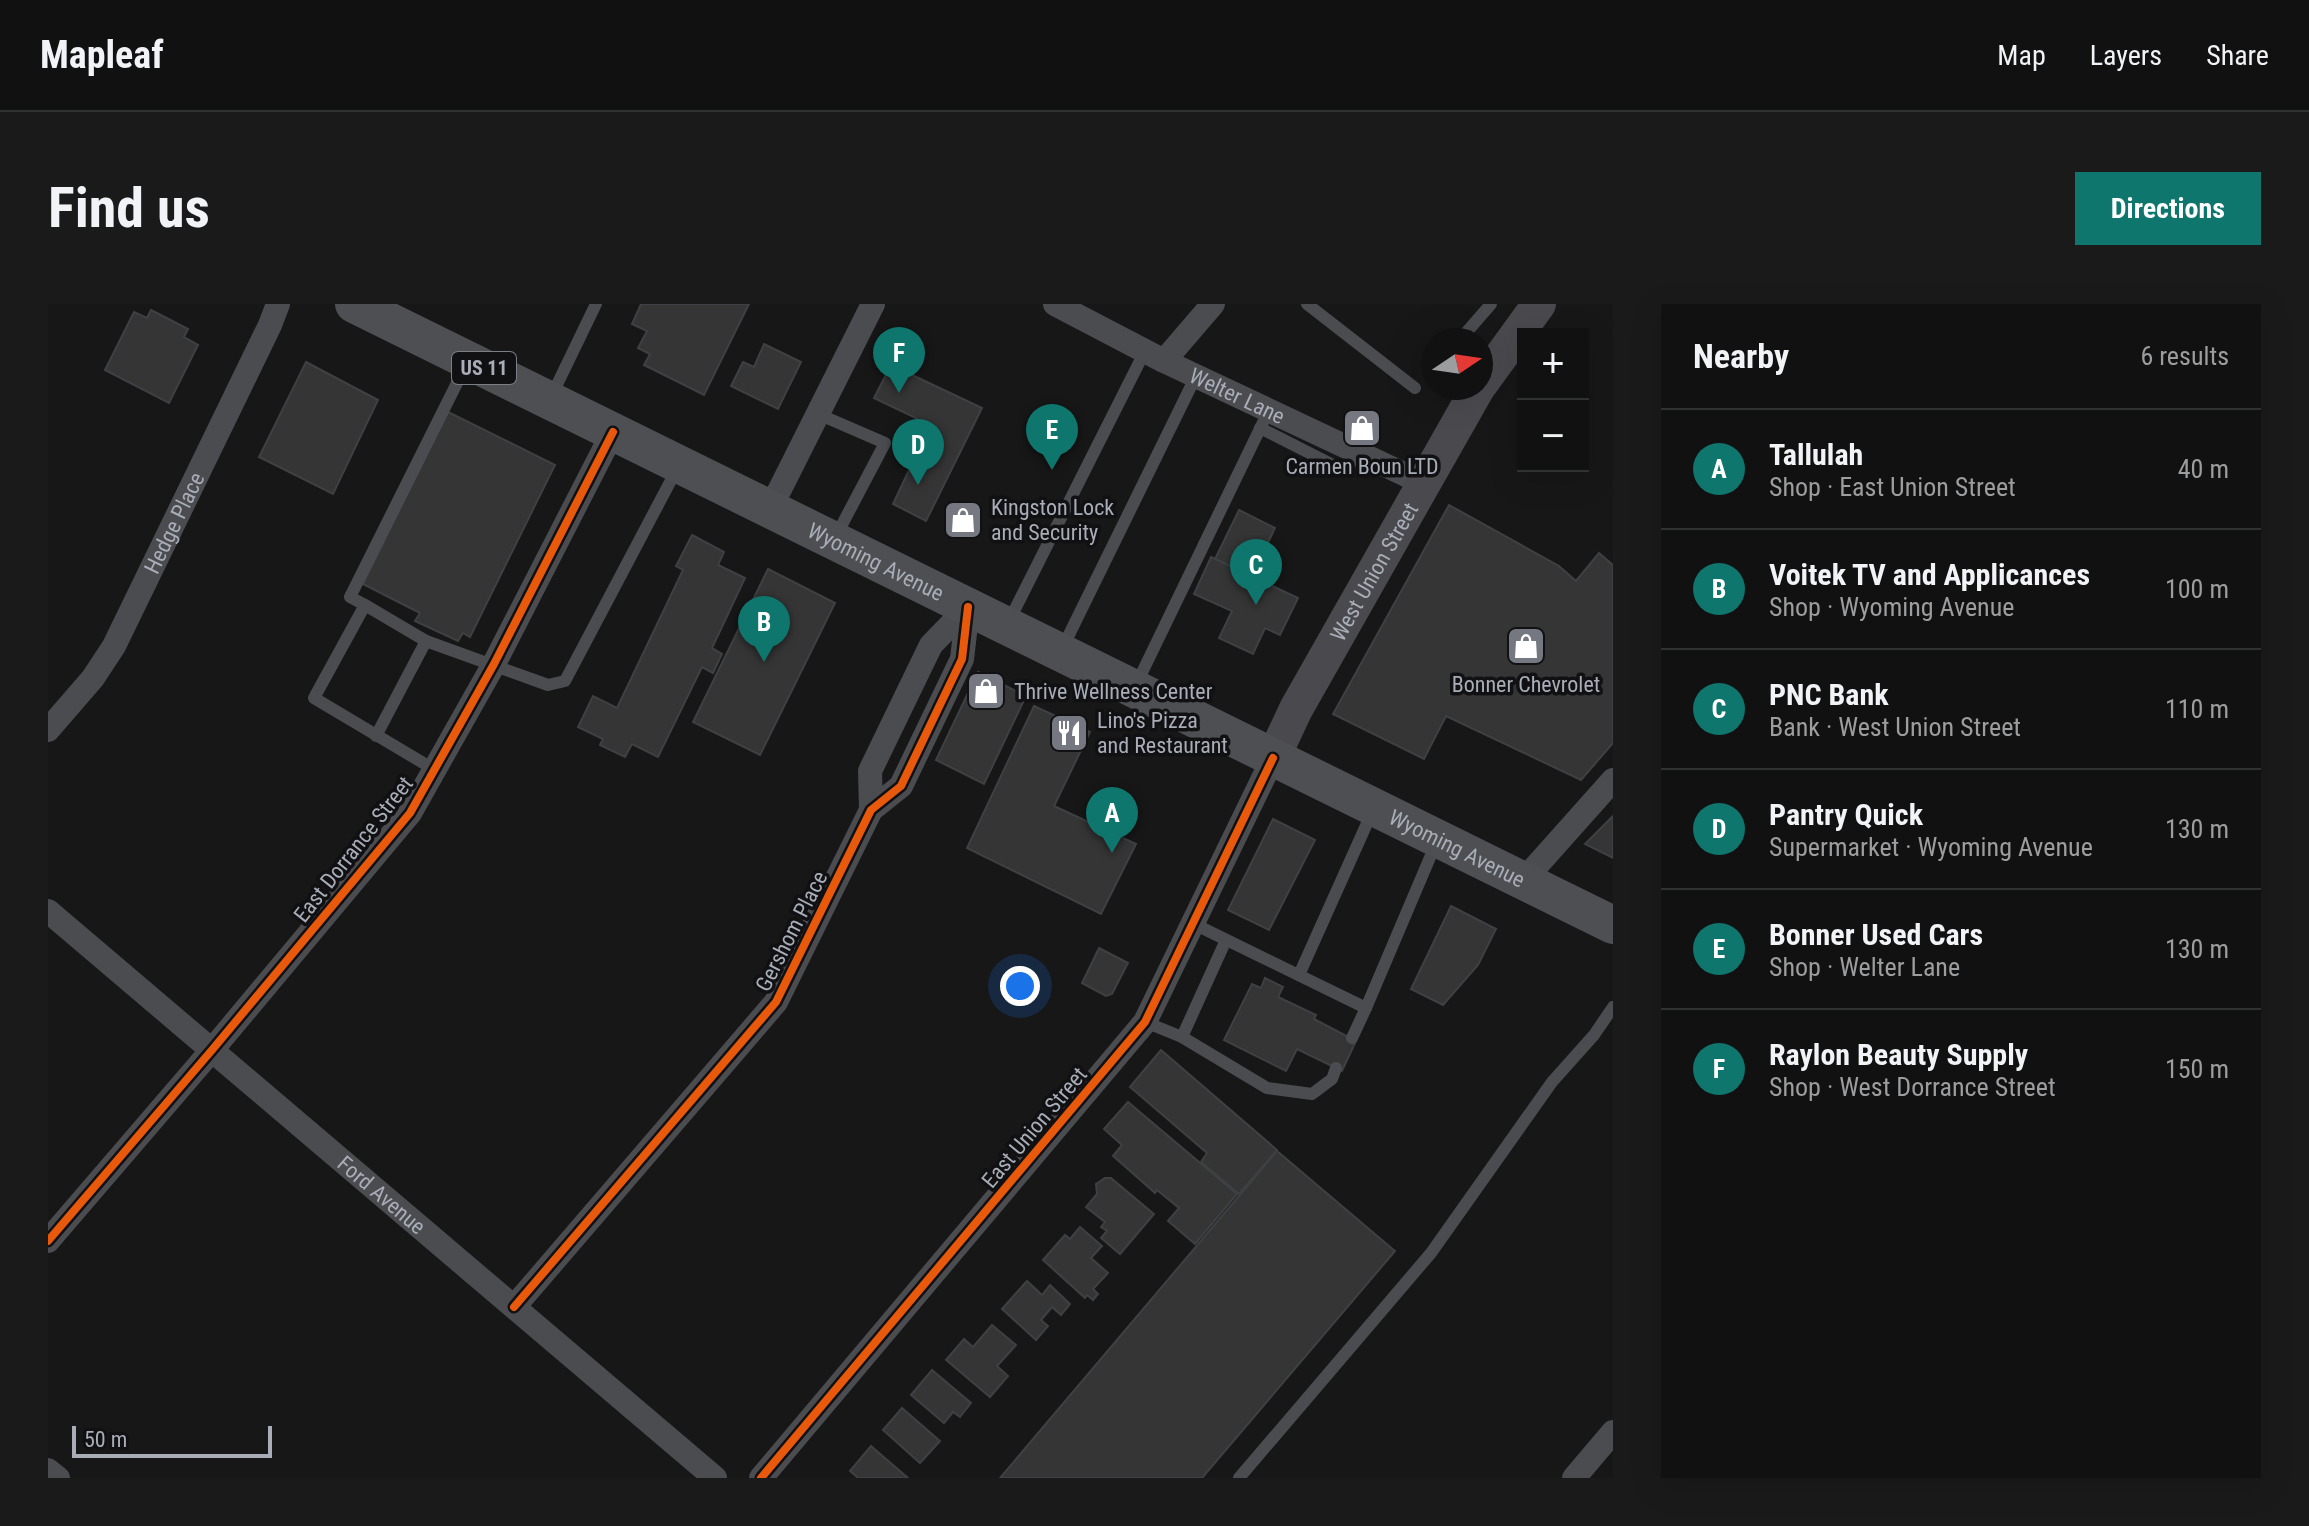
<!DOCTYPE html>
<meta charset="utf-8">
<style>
:root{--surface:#111;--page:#1a1a1a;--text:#f1f3f6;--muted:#9c9d9f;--line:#303131;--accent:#0f766e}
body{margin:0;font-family:"Roboto Condensed",sans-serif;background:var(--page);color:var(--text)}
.controls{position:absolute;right:24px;top:24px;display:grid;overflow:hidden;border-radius:0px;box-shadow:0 8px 32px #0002}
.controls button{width:72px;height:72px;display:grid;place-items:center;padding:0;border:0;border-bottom:2px solid var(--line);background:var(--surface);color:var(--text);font:40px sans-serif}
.compass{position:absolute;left:1373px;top:24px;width:72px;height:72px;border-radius:50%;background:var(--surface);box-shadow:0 8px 32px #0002;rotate:77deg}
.scale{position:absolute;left:24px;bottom:20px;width:200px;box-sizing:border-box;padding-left:8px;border:4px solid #a8adb8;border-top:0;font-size:22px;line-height:28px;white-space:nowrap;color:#a8adb8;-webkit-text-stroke:6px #111113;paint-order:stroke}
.you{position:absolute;left:972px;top:682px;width:28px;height:28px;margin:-20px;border:6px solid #fff;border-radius:50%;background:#1a73e8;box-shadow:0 0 0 12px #1a73e833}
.badge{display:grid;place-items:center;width:52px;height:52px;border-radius:50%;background:var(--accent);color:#fff;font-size:26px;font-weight:700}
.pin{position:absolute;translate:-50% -66px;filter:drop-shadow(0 2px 4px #0008)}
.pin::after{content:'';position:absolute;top:42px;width:28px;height:24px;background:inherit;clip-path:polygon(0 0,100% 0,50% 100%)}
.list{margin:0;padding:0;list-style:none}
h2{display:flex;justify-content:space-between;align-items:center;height:104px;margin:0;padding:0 32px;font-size:34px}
h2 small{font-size:26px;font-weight:400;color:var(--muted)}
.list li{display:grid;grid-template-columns:52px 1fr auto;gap:24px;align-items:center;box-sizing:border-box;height:120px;padding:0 32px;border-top:2px solid var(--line)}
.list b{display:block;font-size:30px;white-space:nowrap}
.list p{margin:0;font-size:26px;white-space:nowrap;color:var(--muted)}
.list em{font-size:26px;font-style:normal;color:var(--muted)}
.map{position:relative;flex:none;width:1565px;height:1174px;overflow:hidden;border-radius:0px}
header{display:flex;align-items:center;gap:48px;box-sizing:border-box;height:112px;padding:0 40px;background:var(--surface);border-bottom:2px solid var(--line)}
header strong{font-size:38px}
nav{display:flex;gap:44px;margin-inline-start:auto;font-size:28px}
.intro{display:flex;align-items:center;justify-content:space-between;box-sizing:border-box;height:192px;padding:0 48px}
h1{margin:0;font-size:56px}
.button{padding:20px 36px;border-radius:0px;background:var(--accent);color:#fff;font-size:28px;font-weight:700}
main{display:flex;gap:48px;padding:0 48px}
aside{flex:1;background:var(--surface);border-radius:0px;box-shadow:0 8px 32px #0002}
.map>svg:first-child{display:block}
.building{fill:#353536;stroke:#3f4043;stroke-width:2}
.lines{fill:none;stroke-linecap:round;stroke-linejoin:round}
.lane{stroke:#4b4c50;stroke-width:12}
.street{stroke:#4b4c50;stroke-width:24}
.secondary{stroke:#4a4a4e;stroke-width:34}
.primary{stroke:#4d4f52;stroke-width:38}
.cycleway-casing{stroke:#111113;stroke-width:13}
.cycleway{stroke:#e8590c;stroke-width:8}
.labels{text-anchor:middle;stroke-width:7;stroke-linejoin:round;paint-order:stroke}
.shield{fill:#111113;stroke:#7b7e86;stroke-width:2}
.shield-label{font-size:20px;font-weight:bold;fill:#a8adb8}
.street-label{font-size:22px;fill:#a8adb8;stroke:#111113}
.poi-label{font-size:22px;fill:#a8adb8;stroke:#111113;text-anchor:start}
</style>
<header>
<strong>Mapleaf</strong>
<nav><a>Map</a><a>Layers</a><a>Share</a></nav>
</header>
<div class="intro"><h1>Find us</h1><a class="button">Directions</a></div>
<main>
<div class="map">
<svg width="1565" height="1174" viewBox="0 0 1565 1174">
<rect width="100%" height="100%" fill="#171717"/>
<g class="building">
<polygon points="593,0 701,0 656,91 596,61 602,50 590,44 599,27 584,20"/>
<polygon points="103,6 140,25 136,33 150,41 121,99 57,66 86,8 99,14"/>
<polygon points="716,40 753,58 730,105 683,82 695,58 706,63"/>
<polygon points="258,58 330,96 285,190 211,153"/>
<polygon points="843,61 934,104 878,217 845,200 878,130 868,114 826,94"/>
<polygon points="400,108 507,161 422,333 415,329 410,337 367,317 372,309 315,280"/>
<polygon points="1401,201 1511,262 1528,277 1551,249 1565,261 1565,439 1533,476 1398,412 1376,455 1285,410"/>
<polygon points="1191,206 1227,224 1204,272 1167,255"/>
<polygon points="644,231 676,248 670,261 697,274 664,344 674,350 665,369 654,363 610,453 584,440 577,453 552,441 555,435 530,423 545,392 569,404 635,266 628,262"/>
<polygon points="1163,253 1250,294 1232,331 1217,324 1205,350 1171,334 1184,307 1146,290"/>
<polygon points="720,265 787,299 712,451 645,418"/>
<polygon points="930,368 978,392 936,480 888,456"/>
<polygon points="986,402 1042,428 1006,502 1088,540 1053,610 919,544"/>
<polygon points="1565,512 1565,554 1537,540"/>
<polygon points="1225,515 1267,536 1221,626 1180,606"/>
<polygon points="1403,602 1448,625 1430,661 1395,701 1363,685"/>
<polygon points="1051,644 1080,659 1064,690 1058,692 1034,679"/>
<polygon points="1217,674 1235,683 1230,693 1268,711 1266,715 1308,737 1294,767 1249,745 1238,767 1176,736 1204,680 1213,684"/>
<polygon points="1113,746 1229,846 1191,890 1153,858 1159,849 1082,783"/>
<polygon points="1080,798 1189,890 1147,940 1120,917 1131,904 1109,886 1107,889 1065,852 1074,841 1056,825"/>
<polygon points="1229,847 1347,947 1154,1174 952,1174"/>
<polygon points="1057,874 1063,874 1106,910 1072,950 1053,934 1059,927 1053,923 1057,918 1038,903 1049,890 1048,880"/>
<polygon points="1032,923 1054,942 1043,954 1060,969 1045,985 1050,990 1045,996 1039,991 1037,994 995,956 1017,931 1022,935"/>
<polygon points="979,977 994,991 1002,981 1022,1000 1013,1011 1004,1003 993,1016 1000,1022 988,1036 954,1005"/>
<polygon points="944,1021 968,1041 949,1062 960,1072 942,1093 898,1056 916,1035 925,1043"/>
<polygon points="884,1066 923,1099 912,1113 905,1108 896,1119 863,1091"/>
<polygon points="854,1104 892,1137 872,1159 835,1126"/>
<polygon points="823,1142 860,1174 810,1174 802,1167"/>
</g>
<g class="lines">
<g class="lane">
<polyline points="1259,0 1367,84"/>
<polyline points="1418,36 1417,30 1443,0"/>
<polyline points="504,91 548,0"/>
<polyline points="770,110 837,139 787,234"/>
<polyline points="1212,124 1291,164 1299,163 1311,149"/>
<polyline points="317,301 302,293 418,61"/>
<polyline points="960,319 1097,47"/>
<polyline points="378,337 500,381 517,377 630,163"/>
<polyline points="1014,345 1148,72"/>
<polyline points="1088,381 1221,106"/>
<polyline points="328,432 378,337 317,301 266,394 387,466"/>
<polyline points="1146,620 1318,704 1304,734"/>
<polyline points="1251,671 1325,506"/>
<polyline points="1318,704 1389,537"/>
<polyline points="1097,718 1134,733 1219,784 1264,790 1284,775 1288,764"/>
<polyline points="1134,733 1178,636"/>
<polyline points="1191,1174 1383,949 1504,778 1546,731 1565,703"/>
</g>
<g class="street">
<path id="s1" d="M 1007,0 L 1116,57 L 1375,179"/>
<polyline points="1116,57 1165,0"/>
<polyline points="722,205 825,0"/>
<path id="s2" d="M 0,426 L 45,374 L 66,342 L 222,21 L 230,0"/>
<polyline points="823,506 822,467 883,341 920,303"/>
<polyline points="1475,577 1565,476"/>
<path id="s3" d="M 0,607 L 667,1174"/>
<polyline points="0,937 164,746 362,509 446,360 565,128"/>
<polyline points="466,1003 728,698 823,506 853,482 914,355 920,303"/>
<polyline points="0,1166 10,1174"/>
<polyline points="713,1174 1097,718 1225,454"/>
<polyline points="1526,1174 1565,1128"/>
</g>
<g class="secondary">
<polyline points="1433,80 1491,0"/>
<path id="s4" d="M 1225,454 L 1248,405 L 1430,84"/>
</g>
<path class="primary" id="s5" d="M 306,0 L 1565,621"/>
<defs>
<g id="cycleway">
<polyline points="0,937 164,746 362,509 446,360 565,128"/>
<polyline points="466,1003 728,698 823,506 853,482 914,355 920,303"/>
<polyline points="713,1174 1097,718 1225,454"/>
</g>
</defs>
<use href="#cycleway" class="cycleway-casing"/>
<use href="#cycleway" class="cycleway"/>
</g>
<defs>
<symbol id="shop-square" viewBox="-11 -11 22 22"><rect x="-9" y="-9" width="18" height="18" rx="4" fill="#757880" stroke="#111113"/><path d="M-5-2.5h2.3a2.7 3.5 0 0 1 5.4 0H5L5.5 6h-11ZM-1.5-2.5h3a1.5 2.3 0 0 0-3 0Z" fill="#fff"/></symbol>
<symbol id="restaurant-square" viewBox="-11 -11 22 22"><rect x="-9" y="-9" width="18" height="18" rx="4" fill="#757880" stroke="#111113"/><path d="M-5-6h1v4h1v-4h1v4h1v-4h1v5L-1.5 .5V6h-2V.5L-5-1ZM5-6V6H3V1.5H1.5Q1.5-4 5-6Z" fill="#fff"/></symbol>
</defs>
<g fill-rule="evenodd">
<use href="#shop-square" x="1292" y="102" width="44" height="44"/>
<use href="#shop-square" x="893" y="194" width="44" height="44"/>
<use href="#shop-square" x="1456" y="320" width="44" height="44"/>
<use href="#shop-square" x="916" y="365" width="44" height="44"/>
<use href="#restaurant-square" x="999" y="407" width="44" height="44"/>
</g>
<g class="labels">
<rect class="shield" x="404" y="48" width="64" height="32" rx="6"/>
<g class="shield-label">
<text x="436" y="71">US 11</text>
</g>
<g class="street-label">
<text dy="8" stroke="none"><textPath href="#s1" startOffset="204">Welter Lane</textPath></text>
<text dy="8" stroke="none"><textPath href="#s2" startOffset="244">Hedge Place</textPath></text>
<text dy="8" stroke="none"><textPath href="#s5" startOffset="582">Wyoming Avenue</textPath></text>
<text dy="8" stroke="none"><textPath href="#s4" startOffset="212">West Union Street</textPath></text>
<text dy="8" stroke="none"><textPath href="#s5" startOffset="1230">Wyoming Avenue</textPath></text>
<text transform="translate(305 545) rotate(-52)" y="8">East Dorrance Street</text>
<text transform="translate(743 627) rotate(-63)" y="8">Gershom Place</text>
<text transform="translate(986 823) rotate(-50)" y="8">East Union Street</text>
<text dy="8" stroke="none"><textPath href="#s3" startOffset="438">Ford Avenue</textPath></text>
</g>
<g class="poi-label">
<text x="1314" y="170" text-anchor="middle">Carmen Boun LTD</text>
<text x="943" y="211">Kingston Lock<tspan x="943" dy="25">and Security</tspan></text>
<text x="1478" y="388" text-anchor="middle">Bonner Chevrolet</text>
<text x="966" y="395">Thrive Wellness Center</text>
<text x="1049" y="424">Lino's Pizza<tspan x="1049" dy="25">and Restaurant</tspan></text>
</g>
</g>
</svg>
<div class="controls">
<button>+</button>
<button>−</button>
</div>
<svg class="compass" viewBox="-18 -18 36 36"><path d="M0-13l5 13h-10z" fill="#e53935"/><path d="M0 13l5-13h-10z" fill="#9c9d9f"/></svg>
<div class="scale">50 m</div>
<div class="you"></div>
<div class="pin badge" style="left:1064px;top:549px">A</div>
<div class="pin badge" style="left:716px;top:358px">B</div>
<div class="pin badge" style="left:1208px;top:301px">C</div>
<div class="pin badge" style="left:870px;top:181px">D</div>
<div class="pin badge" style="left:1004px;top:166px">E</div>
<div class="pin badge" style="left:851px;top:89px">F</div>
</div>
<aside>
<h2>Nearby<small>6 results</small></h2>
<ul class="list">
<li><span class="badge">A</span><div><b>Tallulah</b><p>Shop · East Union Street</p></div><em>40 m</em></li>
<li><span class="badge">B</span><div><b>Voitek TV and Applicances</b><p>Shop · Wyoming Avenue</p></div><em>100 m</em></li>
<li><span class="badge">C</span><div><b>PNC Bank</b><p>Bank · West Union Street</p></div><em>110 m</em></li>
<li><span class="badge">D</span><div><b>Pantry Quick</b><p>Supermarket · Wyoming Avenue</p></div><em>130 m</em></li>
<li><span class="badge">E</span><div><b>Bonner Used Cars</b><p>Shop · Welter Lane</p></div><em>130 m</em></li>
<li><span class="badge">F</span><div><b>Raylon Beauty Supply</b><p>Shop · West Dorrance Street</p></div><em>150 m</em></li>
</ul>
</aside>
</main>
